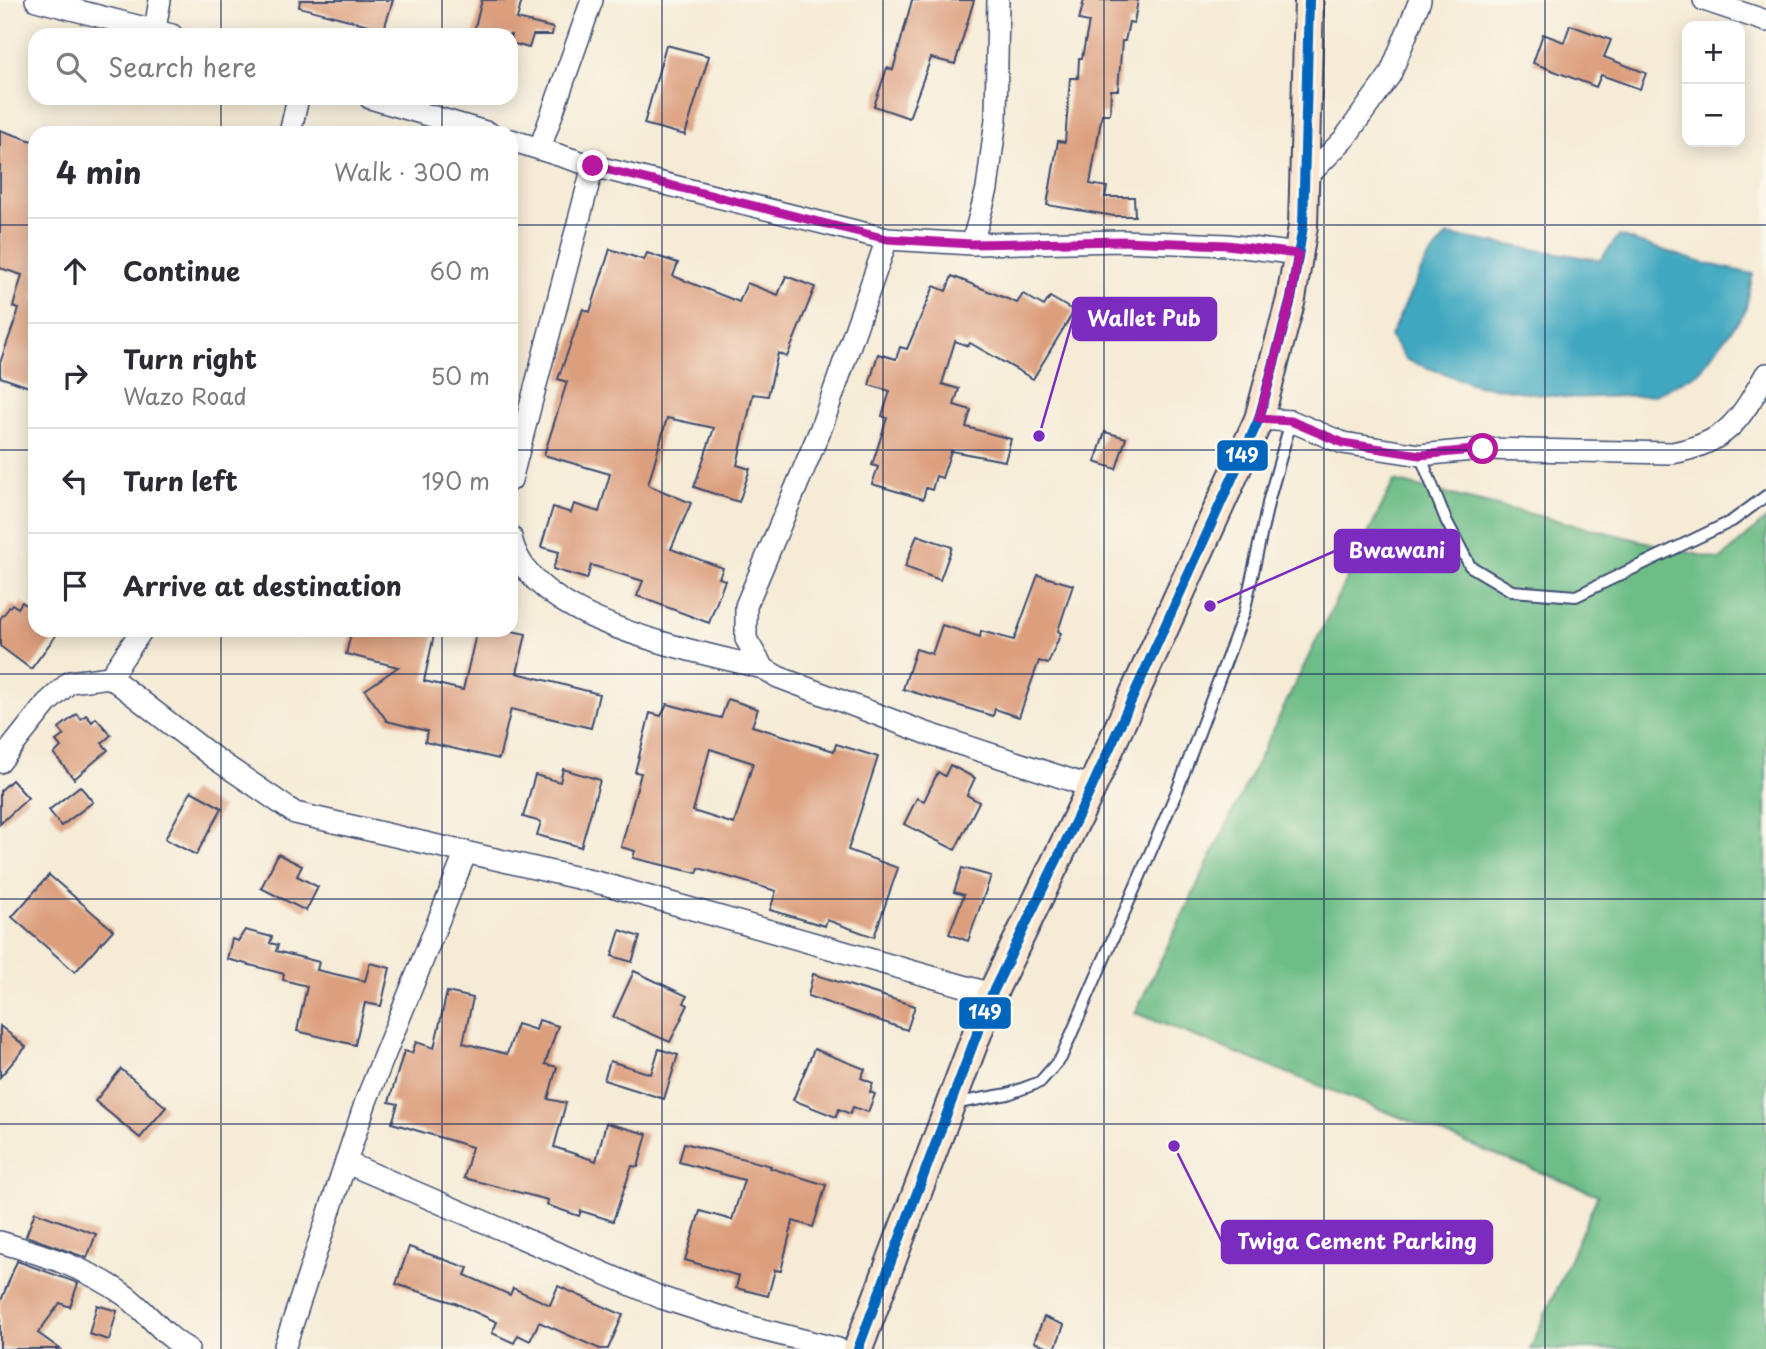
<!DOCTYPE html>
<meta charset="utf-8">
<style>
:root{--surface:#fff;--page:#f2f2f3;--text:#2b2b33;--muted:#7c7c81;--line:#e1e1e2}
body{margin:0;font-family:"Playpen Sans",sans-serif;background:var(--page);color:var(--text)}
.controls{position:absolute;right:21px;top:21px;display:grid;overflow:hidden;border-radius:14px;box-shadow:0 4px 18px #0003}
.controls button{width:63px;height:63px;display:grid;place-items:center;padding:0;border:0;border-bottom:2px solid var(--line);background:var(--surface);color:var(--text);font:35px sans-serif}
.stop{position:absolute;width:21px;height:21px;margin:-16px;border:5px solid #b5179e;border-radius:50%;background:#fff}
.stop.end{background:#b5179e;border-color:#fff;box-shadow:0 2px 7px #0008}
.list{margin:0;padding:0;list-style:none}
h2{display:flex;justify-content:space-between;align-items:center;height:91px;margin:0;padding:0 28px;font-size:30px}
h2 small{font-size:23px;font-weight:400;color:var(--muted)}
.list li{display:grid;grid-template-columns:46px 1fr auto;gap:21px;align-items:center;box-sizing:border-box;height:105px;padding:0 28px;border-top:2px solid var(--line)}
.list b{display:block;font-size:26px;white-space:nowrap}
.list p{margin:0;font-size:23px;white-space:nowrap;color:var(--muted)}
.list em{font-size:23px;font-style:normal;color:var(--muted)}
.icon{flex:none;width:38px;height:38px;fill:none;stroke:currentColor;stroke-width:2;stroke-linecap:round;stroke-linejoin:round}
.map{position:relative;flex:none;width:1766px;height:1349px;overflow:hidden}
.search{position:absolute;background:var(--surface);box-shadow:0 4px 18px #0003;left:28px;top:28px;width:490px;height:77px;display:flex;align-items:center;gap:18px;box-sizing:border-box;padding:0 24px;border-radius:21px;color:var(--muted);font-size:26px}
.panel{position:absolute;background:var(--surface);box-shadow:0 4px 18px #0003;left:28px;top:126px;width:490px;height:511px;border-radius:21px}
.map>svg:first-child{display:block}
.forest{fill:#6ebd87;stroke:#447672;stroke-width:2}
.water{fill:#40a8c0;stroke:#2e6c8f;stroke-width:2}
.building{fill:#dc9f7e;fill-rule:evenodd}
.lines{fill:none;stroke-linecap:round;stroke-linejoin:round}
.lane-casing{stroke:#3c4b70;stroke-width:14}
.street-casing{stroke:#3c4b70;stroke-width:24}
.secondary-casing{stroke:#3c4b70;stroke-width:32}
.lane{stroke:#fff;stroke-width:10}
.street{stroke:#fff;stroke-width:21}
.secondary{stroke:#fbe5cf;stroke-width:28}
.bus-1-casing{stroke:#fbf7ec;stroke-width:16}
.bus-1{stroke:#0065bd;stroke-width:10}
.route{stroke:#b5179e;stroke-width:9}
.grid{fill:none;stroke:#1b2f5e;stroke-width:2;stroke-opacity:0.55}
.leader{fill:none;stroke:#7b2cbf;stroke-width:2.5}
.callout-dot{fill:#7b2cbf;stroke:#fbf7ec;stroke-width:2.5}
.callout{fill:#7b2cbf;stroke:#7b2cbf;stroke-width:2.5}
.callout-label{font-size:21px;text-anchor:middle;font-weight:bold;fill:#fff}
.line-badge{stroke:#fbf7ec;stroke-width:2.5}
.badge-label{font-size:19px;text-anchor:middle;font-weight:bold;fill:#fff}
</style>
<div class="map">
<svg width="1766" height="1349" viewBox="0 0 1766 1349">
<rect width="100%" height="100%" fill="#fbf7ec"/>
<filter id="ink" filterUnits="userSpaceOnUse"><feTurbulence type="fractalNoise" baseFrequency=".0143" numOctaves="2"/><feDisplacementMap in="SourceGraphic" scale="14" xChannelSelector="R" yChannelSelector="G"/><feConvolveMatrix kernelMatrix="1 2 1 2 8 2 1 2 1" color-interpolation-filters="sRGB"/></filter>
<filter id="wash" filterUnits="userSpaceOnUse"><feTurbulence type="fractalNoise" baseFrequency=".00686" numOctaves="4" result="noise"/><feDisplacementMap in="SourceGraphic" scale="28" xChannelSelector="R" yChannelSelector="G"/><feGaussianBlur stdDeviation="1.57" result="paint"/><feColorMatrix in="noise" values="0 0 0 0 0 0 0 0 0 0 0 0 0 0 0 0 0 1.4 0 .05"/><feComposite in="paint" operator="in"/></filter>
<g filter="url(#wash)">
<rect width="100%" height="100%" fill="#f5ebd6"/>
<polygon class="forest" points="1394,481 1720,560 1766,519 1766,1349 1530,1349 1598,1195 1135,1013"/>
<polygon class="water" points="1447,235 1600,260 1619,236 1703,263 1753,274 1745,312 1698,373 1655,395 1569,398 1476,385 1406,360 1390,336 1426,261"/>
<g id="blocks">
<g class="building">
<polygon points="300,0 393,0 384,29 299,7"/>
<polygon points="482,0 522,0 517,19 553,28 552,35 533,35 529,48 511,43 511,35 473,35"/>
<polygon points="912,0 974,0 955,64 931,58 909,118 874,106 887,68 893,70"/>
<polygon points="1084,0 1138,0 1134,23 1129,22 1125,41 1122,41 1118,90 1111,90 1110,114 1102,114 1090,184 1107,187 1105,197 1134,197 1135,216 1114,216 1047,205 1058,141 1065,142 1070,78 1078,78 1079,58 1082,58 1089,22 1079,20"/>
<polygon points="1570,25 1611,40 1604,57 1646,73 1640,89 1601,75 1596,87 1533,63 1543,34 1564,42"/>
<polygon points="666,45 709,56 685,135 644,124"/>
<polygon points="0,130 35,142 35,389 0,377 0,363 19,309 13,307 22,275 0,268"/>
<polygon points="610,249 644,260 647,253 678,263 673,276 739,302 747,283 778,295 786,276 815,287 787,357 778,353 768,396 753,394 737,465 750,469 739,502 694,487 714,428 667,418 648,485 691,503 671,549 723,568 719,578 725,580 709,623 637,596 643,581 591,565 587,579 553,569 559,552 541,547 553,507 571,513 574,504 599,512 610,474 544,455 567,382 558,379 583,309 590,312"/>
<polygon points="952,276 1017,303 1023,294 1044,306 1050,297 1074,311 1033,379 970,343 968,346 955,341 942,384 959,389 954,405 971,410 966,427 1011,439 1005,461 951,451 942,478 936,476 932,490 926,488 923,499 872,484 878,467 872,465 887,418 882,416 890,391 869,385 878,354 896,359 900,347 907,349 934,286 946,291"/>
<polygon points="1105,432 1126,438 1116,469 1095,462"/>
<polygon points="917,535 952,547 940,580 905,567"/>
<polygon points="1038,575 1073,585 1058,631 1061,633 1048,664 1039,661 1019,717 995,709 993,716 903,689 916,649 932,654 942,625 980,637 981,631 1014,640"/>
<polygon points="22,602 35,612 35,630 60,630 31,669 0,646 0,619 12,604 18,608"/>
<polygon points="352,630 435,630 424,681 463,690 477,630 507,630 526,634 517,673 599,694 591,728 511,709 499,759 425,742 427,731 387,721 365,690 398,667 346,654"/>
<path d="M 728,699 L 758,709 L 752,726 L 834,751 L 836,744 L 878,757 L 848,850 L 898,868 L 874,937 L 827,920 L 825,926 L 770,910 L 776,891 L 699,868 L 697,873 L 633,858 L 635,851 L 621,847 L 641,773 L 635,772 L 650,713 L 661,716 L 667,704 L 721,718 ZM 710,749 L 753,763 L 734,824 L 693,811 Z"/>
<polygon points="77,714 81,719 86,715 92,722 96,718 111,735 102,743 108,750 74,779 54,754 61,747 56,741 64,735 59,728"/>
<polygon points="950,765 975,778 967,795 979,802 955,850 904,824 917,798 924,801 938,772 945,776"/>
<polygon points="563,769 600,780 581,847 537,835 541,822 523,817 535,775 560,782"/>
<polygon points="12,780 28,798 0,824 0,791"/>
<polygon points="80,786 93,802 61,826 49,810"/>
<polygon points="191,791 222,808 196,855 165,839"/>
<polygon points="278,854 302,866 297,876 318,887 306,911 261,888"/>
<polygon points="962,868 991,876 968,941 949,934 964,895 954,892"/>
<polygon points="49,875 113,930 75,972 12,917"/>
<polygon points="245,930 272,937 270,943 278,945 276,951 319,962 317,970 365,981 370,963 390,968 381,1006 365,1003 355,1045 297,1031 307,986 283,980 284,974 227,959 232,939 238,941"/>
<polygon points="620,930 640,937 632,962 612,956"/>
<polygon points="634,971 687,996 684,1003 688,1005 670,1042 613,1017"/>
<polygon points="813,974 915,1006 907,1030 808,996"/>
<polygon points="447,992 473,998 463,1043 507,1054 517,1024 536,1030 539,1020 558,1026 545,1064 557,1067 548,1099 566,1103 554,1147 596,1161 606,1123 647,1134 638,1167 632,1166 613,1221 581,1211 579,1216 547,1205 548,1200 464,1178 472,1147 392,1123 398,1104 389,1102 404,1051 412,1053 416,1042 434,1048"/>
<polygon points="0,1026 26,1047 0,1077"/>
<polygon points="659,1049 678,1055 664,1099 604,1080 610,1061 651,1074"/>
<polygon points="814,1049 865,1069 861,1078 873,1083 870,1092 875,1094 868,1112 853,1107 850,1114 839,1109 836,1117 793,1100"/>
<polygon points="121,1069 166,1107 140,1138 95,1101"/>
<polygon points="684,1143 771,1166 770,1168 826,1185 813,1227 793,1221 781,1271 775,1270 768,1296 736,1288 739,1276 685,1260 700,1211 732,1220 744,1180 679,1162"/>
<polygon points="35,1212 96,1234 87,1258 26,1236"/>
<polygon points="409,1247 468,1268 465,1275 510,1295 513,1288 550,1305 558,1286 623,1315 608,1349 600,1349 539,1322 530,1341 518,1335 514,1343 492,1333 497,1322 455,1303 396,1284"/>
<polygon points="17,1261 78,1283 70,1307 60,1303 38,1333 60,1349 0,1349 0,1303"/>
<polygon points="97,1305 117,1311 109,1340 89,1334"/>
<polygon points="1044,1317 1064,1325 1055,1349 1034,1342"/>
</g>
</g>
</g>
<g filter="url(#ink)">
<use href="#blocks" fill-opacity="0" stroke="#3c4b70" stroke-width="2"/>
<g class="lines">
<defs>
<g id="lane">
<polyline points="1420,455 1446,520 1470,566 1512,591 1576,596 1732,521 1766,496"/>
<polyline points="952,1104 1008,1094 1040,1082 1061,1058 1177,791 1244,613 1269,499 1291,421"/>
</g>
<g id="street">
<polyline points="36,0 172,35"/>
<polyline points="1704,0 1766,21"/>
<polyline points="155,29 160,0"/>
<polyline points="370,98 489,133"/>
<polyline points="290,133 298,98"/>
<polyline points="511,140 593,166 887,239 972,244 1123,241 1227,245 1298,254"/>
<polyline points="540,148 592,0"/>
<polyline points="1306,178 1344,139 1390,75 1420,0"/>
<polyline points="887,239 821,428 746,606 746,639 763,668 778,677 926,733 1092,787"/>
<polyline points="972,244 987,189 996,119 998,0"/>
<path d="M 1259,419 L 1291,421 L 1343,443 L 1420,455 L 1483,449 L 1672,453 C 1727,443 1740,420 1766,374"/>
<polyline points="511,480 593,166"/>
<path d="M 511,537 C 528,622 693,650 763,668"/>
<polyline points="110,677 142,630"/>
<polyline points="0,762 47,703 70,682 110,677 213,757 295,813 604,884 992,994"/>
<polyline points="347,1163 662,1298 755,1328 838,1349"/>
<path d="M 0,1242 C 44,1255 88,1268 126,1296 C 147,1312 165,1337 188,1349"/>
<polyline points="284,1349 366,1101 466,852"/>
</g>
<polyline id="secondary" points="858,1349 992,994 1092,787 1259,419 1291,299 1303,226 1309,0"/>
</defs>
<use href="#lane" class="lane-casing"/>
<use href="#street" class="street-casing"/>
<use href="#secondary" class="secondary-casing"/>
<use href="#lane" class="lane"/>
<use href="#street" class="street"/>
<use href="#secondary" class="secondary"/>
<defs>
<polyline id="bus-1" points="858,1349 992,994 1092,787 1259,419 1291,299 1303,226 1309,0"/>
</defs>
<use href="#bus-1" class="bus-1-casing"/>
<use href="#bus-1" class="bus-1"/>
</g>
</g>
<g class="lines" filter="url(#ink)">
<polyline class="route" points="593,166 887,239 972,244 1122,241 1227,245 1298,254 1291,299 1259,419 1291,421 1343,443 1420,455 1483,449"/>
</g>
<path class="grid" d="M 221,0 L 221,35M 442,0 L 442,35M 662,0 L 662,1349M 883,0 L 883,1349M 1104,0 L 1104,1349M 1324,0 L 1324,1349M 1545,0 L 1545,1349M 221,98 L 221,133M 442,98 L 442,133M 0,225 L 35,225M 511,225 L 1766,225M 0,450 L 35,450M 511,450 L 1766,450M 221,630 L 221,1349M 442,630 L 442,1349M 0,674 L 1766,674M 0,899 L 1766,899M 0,1124 L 1766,1124"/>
<path class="leader" d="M1039 436L1073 319M1210 606L1335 551M1174 1146L1222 1242"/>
<g class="callout-dot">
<circle cx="1039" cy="436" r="7"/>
<circle cx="1210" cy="606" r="7"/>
<circle cx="1174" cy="1146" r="7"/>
</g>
<g class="callout">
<rect x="1073" y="298" width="143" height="42" rx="7"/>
<rect x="1335" y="530" width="124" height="42" rx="7"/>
<rect x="1222" y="1221" width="270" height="42" rx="7"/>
</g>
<g class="callout-label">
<text x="1144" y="326">Wallet Pub</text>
<text x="1397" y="558">Bwawani</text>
<text x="1357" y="1249">Twiga Cement Parking</text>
</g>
<g class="line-badge">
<rect x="1216" y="439" width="53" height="33" rx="7" fill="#0065bd"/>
<rect x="958" y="996" width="54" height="34" rx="7" fill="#0065bd"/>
</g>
<g class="badge-label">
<text x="1242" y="462">149</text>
<text x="985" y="1019">149</text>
</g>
</svg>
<div class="controls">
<button>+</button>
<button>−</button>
</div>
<div class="stop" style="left:1483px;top:449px"></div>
<div class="stop end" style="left:593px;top:166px"></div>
<div class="search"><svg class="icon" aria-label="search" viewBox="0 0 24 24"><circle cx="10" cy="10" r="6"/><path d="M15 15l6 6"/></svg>Search here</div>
<section class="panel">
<h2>4 min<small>Walk · 300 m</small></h2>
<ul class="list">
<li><svg class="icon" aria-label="ahead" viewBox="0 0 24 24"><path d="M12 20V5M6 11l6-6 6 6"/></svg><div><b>Continue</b></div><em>60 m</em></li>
<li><svg class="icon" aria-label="right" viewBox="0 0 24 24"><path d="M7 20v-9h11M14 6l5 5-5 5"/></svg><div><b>Turn right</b><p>Wazo Road</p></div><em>50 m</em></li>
<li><svg class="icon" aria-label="left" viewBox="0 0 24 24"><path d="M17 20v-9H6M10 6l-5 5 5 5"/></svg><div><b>Turn left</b></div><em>190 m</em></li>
<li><svg class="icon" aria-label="arrive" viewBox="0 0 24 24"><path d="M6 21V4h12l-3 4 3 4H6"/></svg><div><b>Arrive at destination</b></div></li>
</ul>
</section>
</div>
